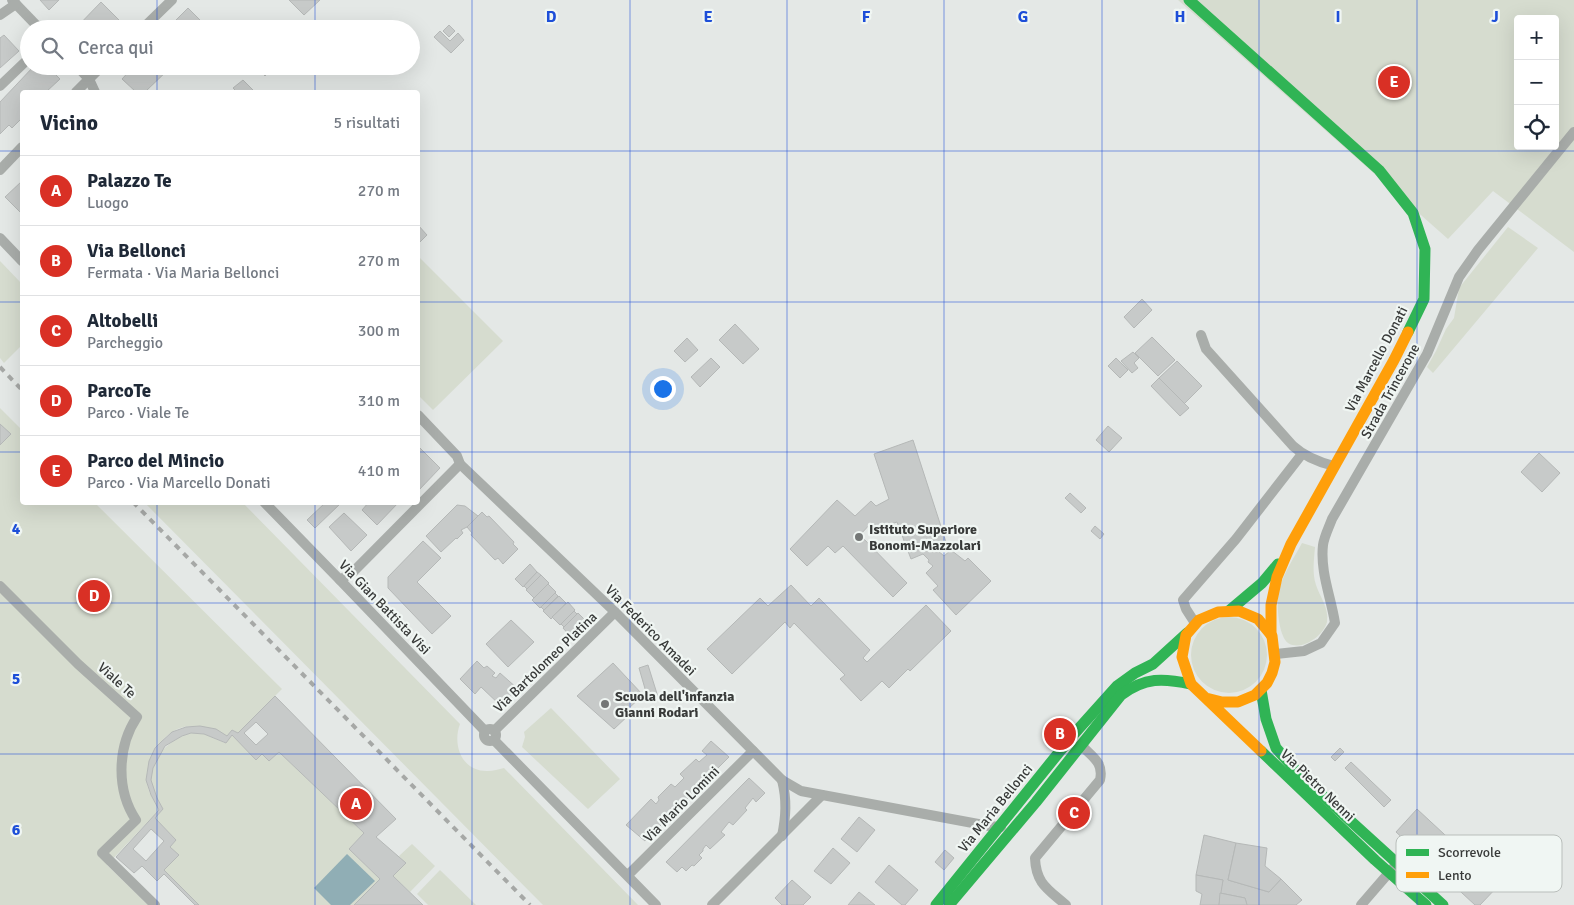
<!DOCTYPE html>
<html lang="it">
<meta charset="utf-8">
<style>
:root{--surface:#fff;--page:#f2f2f3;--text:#1f2937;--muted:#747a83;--line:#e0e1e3;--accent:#d93025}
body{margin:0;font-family:Signika,sans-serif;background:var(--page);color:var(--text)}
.controls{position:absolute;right:15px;top:15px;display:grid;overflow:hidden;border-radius:5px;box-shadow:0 5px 20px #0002}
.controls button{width:45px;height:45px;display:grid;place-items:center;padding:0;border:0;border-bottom:1px solid var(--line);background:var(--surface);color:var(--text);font:25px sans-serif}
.you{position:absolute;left:662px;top:388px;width:18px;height:18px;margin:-12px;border:4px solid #fff;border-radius:50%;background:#1a73e8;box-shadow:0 0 0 8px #1a73e833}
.badge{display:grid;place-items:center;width:32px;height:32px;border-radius:50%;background:var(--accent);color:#fff;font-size:16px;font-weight:700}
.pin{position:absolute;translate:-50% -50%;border:2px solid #fff;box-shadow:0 1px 5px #0006}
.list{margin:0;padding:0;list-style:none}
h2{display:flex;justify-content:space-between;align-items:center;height:65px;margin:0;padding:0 20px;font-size:21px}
h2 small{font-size:16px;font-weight:400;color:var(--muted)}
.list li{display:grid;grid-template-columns:32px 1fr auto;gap:15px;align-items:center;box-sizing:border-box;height:70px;padding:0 20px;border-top:1px solid var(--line)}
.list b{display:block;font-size:19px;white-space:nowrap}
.list p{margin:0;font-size:16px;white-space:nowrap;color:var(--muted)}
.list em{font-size:16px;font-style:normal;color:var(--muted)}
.icon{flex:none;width:28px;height:28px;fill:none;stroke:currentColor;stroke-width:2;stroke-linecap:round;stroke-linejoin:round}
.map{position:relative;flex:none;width:1574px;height:905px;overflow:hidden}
.search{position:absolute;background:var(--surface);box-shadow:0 5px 20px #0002;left:20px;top:20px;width:400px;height:55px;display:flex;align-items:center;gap:12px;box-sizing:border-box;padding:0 18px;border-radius:28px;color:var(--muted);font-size:19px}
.panel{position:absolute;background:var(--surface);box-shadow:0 5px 20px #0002;left:20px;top:90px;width:400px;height:415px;border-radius:5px}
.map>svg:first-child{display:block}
.green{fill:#d6dccf;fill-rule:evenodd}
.water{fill:#90aeb5}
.building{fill:#c7cac9;stroke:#b5b8b7;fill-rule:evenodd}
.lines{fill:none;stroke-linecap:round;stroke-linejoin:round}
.street{stroke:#a9adaa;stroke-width:10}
.fast{stroke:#30b455;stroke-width:11}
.slow{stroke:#ff9f0a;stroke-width:11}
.rail{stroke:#a6a8a6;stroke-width:4;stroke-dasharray:6 6;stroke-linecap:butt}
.grid{fill:none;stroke:#1d4ed8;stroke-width:1;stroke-opacity:0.55}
.poi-dot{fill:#747776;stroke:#f0f6f3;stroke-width:2}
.labels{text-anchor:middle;stroke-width:4.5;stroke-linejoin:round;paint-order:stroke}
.street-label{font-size:14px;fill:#383a39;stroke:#f0f6f3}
.poi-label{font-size:14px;font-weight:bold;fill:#383a39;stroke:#f0f6f3;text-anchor:start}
.key{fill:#f0f6f3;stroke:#b9bebb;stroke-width:1}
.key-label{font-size:14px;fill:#383a39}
.grid-label{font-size:16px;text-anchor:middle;font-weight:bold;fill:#1d4ed8;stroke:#f0f6f3;stroke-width:4.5;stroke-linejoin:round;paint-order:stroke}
</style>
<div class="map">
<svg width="1574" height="905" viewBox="0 0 1574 905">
<rect width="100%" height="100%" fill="#e4e8e6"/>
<g class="green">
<path d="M 1178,0 L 1574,0 L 1574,252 L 1493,191 L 1448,239 ZM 1518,19 L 1555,19 L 1555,146 L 1518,146 Z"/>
<polygon points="1508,227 1538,248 1433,373 1427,367 1436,351 1446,329 1454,318 1459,288"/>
<polygon points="418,256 503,341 433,410 418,395"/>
<polygon points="0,261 22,284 22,345 4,363 0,358"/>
<path d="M 0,408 L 22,430 L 22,502 L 95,503 L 282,689 L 238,733 L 232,730 L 227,736 C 218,733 210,728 201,727 C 171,720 148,750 147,778 C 146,789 154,801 159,810 L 107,865 L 148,905 L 0,905 Z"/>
<path d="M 145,503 L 243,503 L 460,724 C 452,745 462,772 488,771 C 493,771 499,769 504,768 L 638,905 L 543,905 Z"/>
<path d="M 1302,543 L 1315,547 C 1314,560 1312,573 1316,585 C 1320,597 1329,608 1327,622 C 1324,635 1302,652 1288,643 C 1279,636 1277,609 1278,599 C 1279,579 1293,560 1302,543 Z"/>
<circle cx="1229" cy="655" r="38"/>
<polygon points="551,708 620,779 588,809 522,747 525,737 524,732"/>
<path d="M 191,733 L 204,734 L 225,743 L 232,735 L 256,759 L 262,754 L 270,760 L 279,752 L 364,833 L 349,849 L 380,879 L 354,905 L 199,905 L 164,870 L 178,855 L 170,847 L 176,840 L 155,818 L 163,809 C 159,801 152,790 151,780 C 149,757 171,739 191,733 Z"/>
<polygon points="412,844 435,866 410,892 393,876 405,863 399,856"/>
<polygon points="440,870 476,905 428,905 417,894"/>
</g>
<polygon class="water" points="347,854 375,881 350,905 331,905 314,888"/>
<g class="building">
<polygon points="40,0 59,0 49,10"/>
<polygon points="289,0 320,0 304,15"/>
<polygon points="101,2 119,20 110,29 75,29"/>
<polygon points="188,8 209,29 167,29"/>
<polygon points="449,25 455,31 449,37 443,31"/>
<polygon points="440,31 450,41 458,33 464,40 451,53 434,37"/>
<polygon points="4,35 19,51 0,68 0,38"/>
<polygon points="34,66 47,66 60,79 46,92 22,92 22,118 12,128 9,125 0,134 0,102"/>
<polygon points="134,66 170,66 171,67 145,92 136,92 122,79"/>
<polygon points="255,66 275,66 265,76"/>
<polygon points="243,80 255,92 237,92 233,88"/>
<polygon points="22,181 22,214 5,197"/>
<polygon points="418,225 427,235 418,244"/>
<polygon points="1142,299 1152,310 1134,328 1124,317"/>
<polygon points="735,324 759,349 743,364 719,340"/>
<polygon points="1152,337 1175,360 1158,376 1135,353"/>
<polygon points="687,338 698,350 685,362 674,351"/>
<polygon points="1133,352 1139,358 1134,363 1138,368 1132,373 1121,361"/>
<polygon points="711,358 720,367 700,387 691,377"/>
<polygon points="1116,358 1128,370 1120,378 1108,366"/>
<polygon points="1177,361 1202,386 1184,404 1159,378"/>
<polygon points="1159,378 1189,408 1180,416 1151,386"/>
<polygon points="0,424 11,434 0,445"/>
<polygon points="1108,426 1122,438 1109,452 1096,440"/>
<polygon points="913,440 947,545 936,549 944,556 951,550 965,561 968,558 991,581 956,615 933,590 938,586 926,573 933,566 928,562 929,560 923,554 911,559 897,522 878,528 872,522 860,535 907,583 893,597 843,546 835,553 828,546 807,566 790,549 837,500 855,516 871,501 876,506 889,499 874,454"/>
<polygon points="418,446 440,468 418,491"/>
<polygon points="1539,453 1560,473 1542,492 1521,472"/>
<polygon points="1070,493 1086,508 1081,513 1065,498"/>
<polygon points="326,502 341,503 315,528 307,520"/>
<polygon points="369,502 399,502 377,525 362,510"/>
<polygon points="457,505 465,506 478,516 467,527 461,530 463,533 457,539 456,538 441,552 426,536"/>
<polygon points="482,512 487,517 489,516 514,542 513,544 518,549 503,564 498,558 495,560 471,535 472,533 467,527"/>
<polygon points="344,513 367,535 351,551 329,527"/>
<polygon points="1095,526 1104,534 1100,539 1091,531"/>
<polygon points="423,541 441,558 417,582 451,616 432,634 388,588 388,577"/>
<polygon points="530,564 537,572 523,587 515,579"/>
<polygon points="537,572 541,575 527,589 524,586"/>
<polygon points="541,575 549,583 534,598 526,590"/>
<polygon points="548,584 556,592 540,608 532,600"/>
<polygon points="791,585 811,606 819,598 870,650 863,658 867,662 926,605 951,631 910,671 908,669 889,688 882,681 861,701 840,679 845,675 794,623 790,628 785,622 732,674 707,649 760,598 768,606"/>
<polygon points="555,593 558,596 544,610 541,607"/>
<polygon points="559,596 566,603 551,619 543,611"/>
<polygon points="568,602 575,610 560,625 552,617"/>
<polygon points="574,611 577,614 564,627 561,624"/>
<polygon points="578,613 586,621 571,637 563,628"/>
<polygon points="511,620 534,642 508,667 486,644"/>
<polygon points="477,661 484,668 487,666 495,673 492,676 496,678 500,673 518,689 501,706 481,687 475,694 460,679"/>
<polygon points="613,663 643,695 628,709 631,713 614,729 577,696"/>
<polygon points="648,665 658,697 648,699 639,668"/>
<path d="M 275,696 L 396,819 L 376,837 L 406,863 L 393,876 L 423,905 L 354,905 L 380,879 L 349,849 L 364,833 L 279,752 L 269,761 L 262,754 L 256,760 L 232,735 L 226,743 L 204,734 L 191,733 L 182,736 L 165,746 L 153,768 L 151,780 L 157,798 L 163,809 L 155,818 L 176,840 L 170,847 L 179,855 L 164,870 L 199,905 L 195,905 L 164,874 L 157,881 L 142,866 L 134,873 L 116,857 L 159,810 L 151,795 L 146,780 L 149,761 L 155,748 L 161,742 L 172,732 L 186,727 L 200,726 L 216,729 L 227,736 L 232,730 L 238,733 ZM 256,722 L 268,734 L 256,745 L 244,733 ZM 151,829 L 164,841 L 146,861 L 133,849 Z"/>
<polygon points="711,741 729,757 645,841 626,825 651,799 656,804 659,800 658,797 671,784 675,787 684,778 680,774 696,759 699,762 707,755 702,751"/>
<polygon points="1340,748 1344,752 1335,761 1331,757"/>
<polygon points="1351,762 1391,800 1384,807 1345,768"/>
<polygon points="749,778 765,793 756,802 753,798 745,808 747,810 733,825 729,822 721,832 725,835 710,849 706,845 703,849 703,851 699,855 702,858 694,866 692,865 686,871 682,867 677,872 666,862"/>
<polygon points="1417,809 1499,885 1480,905 1475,905 1396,832"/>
<polygon points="859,817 875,830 857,852 841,839"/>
<polygon points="1204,835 1236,843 1228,880 1269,892 1281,879 1302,900 1296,905 1247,905 1245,898 1220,893 1223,880 1196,875"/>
<polygon points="1236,843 1267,848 1265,866 1281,879 1269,892 1228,880"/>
<polygon points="833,848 850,863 831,884 814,871"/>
<polygon points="945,850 954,858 944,870 935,862"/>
<polygon points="889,865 918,890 905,905 902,905 875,882"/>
<polygon points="1196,875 1223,880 1219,905 1200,905 1202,894 1196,891"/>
<polygon points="792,880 811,897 803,905 782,905 775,898"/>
<polygon points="859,892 875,905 848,905"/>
<polygon points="1220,893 1245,898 1247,905 1219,905"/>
</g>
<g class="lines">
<g class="street">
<polyline points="12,0 40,29"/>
<polyline points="0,15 16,4"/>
<polyline points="142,29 172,0"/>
<polyline points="77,66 89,79 95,92"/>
<polyline points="0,86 25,62"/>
<polyline points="76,92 102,66"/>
<polyline points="0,170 22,147"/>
<polyline points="0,238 22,261"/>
<path d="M 1201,335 L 1206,349 L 1293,446 C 1305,457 1318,462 1334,466"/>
<polyline points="418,415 457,456 460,464 615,612 782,780 801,791 989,826 1001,827"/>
<polyline points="264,502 340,580 485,731"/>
<polyline points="340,580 353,572 460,464"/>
<path d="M 0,586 L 78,664 L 137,717 C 117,747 116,790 136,820 L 102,853 L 155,905"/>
<polyline points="1195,623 1186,609 1183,600 1236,539 1302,454"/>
<path d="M 1276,654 L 1304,651 L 1321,643 L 1335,623 C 1331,597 1320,572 1323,545 C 1324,537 1329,527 1332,519 L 1427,354 L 1459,277 L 1478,250 L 1574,132"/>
<circle cx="490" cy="735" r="6"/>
<polyline points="494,731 615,612"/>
<polyline points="494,740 656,905"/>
<path d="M 782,836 C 786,816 787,800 782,780"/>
<polyline points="628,875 753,751"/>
<polyline points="712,905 822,795"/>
<path d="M 1066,905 C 1048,889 1036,884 1035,858 L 1100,780 C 1104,762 1092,757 1081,745"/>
<polyline points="1361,905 1393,868"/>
</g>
<g class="fast">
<polyline points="1189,0 1379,170 1413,213 1425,249 1424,299 1408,332"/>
<polyline points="1230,610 1262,583 1278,564"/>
<polyline points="1261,690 1266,719 1276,748 1299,774 1443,905"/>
<polyline points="1261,751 1375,860 1426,905"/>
<polyline points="936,905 1073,735 1117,686 1135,673 1153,664 1187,633"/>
<path d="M 949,905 L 1036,802 L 1121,695 C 1145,677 1163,678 1191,684"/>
</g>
<g class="slow">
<polyline points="1271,635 1271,605 1277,577 1291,544 1394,360 1408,332"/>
<polyline points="1206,698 1222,702 1238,702 1255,695 1267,683 1272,673 1275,662 1272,636 1258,619 1239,611 1218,612 1199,620 1186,635 1182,657 1191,684 1261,751"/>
</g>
<g class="rail">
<polyline points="0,367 22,390"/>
<polyline points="133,502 530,905"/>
</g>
</g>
<path class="grid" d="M 157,0 L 157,29M 315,0 L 315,29M 472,0 L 472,905M 630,0 L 630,905M 787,0 L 787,905M 944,0 L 944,905M 1102,0 L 1102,905M 1259,0 L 1259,905M 1417,0 L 1417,905M 157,66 L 157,92M 315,66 L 315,92M 0,151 L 22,151M 418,151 L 1574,151M 0,302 L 22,302M 418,302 L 1574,302M 0,452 L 22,452M 418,452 L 1574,452M 157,502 L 157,905M 315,502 L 315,905M 0,603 L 1574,603M 0,754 L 1574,754"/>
<g class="poi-dot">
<circle cx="859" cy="537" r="5"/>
<circle cx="605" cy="704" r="5"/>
</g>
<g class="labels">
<g class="street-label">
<text transform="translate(1376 359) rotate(-62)" y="5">Via Marcello Donati</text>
<text transform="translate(1390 391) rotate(-61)" y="5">Strada Trincerone</text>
<text transform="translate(385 607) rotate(46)" y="5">Via Gian Battista Visi</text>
<text transform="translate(651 630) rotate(45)" y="5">Via Federico Amadei</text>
<text transform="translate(545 662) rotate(-44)" y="5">Via Bartolomeo Platina</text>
<text transform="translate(117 680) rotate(42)" y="5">Viale Te</text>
<text transform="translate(1318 785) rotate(44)" y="5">Via Pietro Nenni</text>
<text transform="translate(681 804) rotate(-45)" y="5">Via Mario Lomini</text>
<text transform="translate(995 808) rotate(-51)" y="5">Via Maria Bellonci</text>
</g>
<g class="poi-label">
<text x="869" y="534">Istituto Superiore<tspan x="869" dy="16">Bonomi-Mazzolari</tspan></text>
<text x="615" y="701">Scuola dell'infanzia<tspan x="615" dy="16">Gianni Rodari</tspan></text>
</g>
</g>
<rect x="1396" y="835" width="166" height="57" rx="8" class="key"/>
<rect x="1406" y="849" width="23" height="7" fill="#30b455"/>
<rect x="1406" y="872" width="23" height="6" fill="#ff9f0a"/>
<g class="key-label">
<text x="1438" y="857">Scorrevole</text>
<text x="1438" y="880">Lento</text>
</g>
<g class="grid-label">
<text x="551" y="22">D</text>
<text x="708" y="22">E</text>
<text x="866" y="22">F</text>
<text x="1023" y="22">G</text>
<text x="1180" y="22">H</text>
<text x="1338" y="22">I</text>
<text x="1495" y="22">J</text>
<text x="16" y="534">4</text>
<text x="16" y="684">5</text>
<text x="16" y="835">6</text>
</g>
</svg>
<div class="controls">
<button>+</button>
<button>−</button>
<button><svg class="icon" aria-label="locate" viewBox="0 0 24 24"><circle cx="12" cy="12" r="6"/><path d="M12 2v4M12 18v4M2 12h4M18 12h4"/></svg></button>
</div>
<div class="you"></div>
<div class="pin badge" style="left:356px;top:804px">A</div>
<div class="pin badge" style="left:1060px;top:734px">B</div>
<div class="pin badge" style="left:1074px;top:813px">C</div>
<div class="pin badge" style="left:94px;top:596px">D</div>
<div class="pin badge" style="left:1394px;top:82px">E</div>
<div class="search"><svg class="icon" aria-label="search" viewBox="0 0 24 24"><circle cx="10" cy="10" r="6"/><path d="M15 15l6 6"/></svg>Cerca qui</div>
<section class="panel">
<h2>Vicino<small>5 risultati</small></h2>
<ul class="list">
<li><span class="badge">A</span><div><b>Palazzo Te</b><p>Luogo</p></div><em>270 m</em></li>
<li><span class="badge">B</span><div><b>Via Bellonci</b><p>Fermata · Via Maria Bellonci</p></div><em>270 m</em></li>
<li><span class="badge">C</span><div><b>Altobelli</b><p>Parcheggio</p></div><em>300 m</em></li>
<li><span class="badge">D</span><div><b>ParcoTe</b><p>Parco · Viale Te</p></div><em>310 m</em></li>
<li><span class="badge">E</span><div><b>Parco del Mincio</b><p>Parco · Via Marcello Donati</p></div><em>410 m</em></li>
</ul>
</section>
</div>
